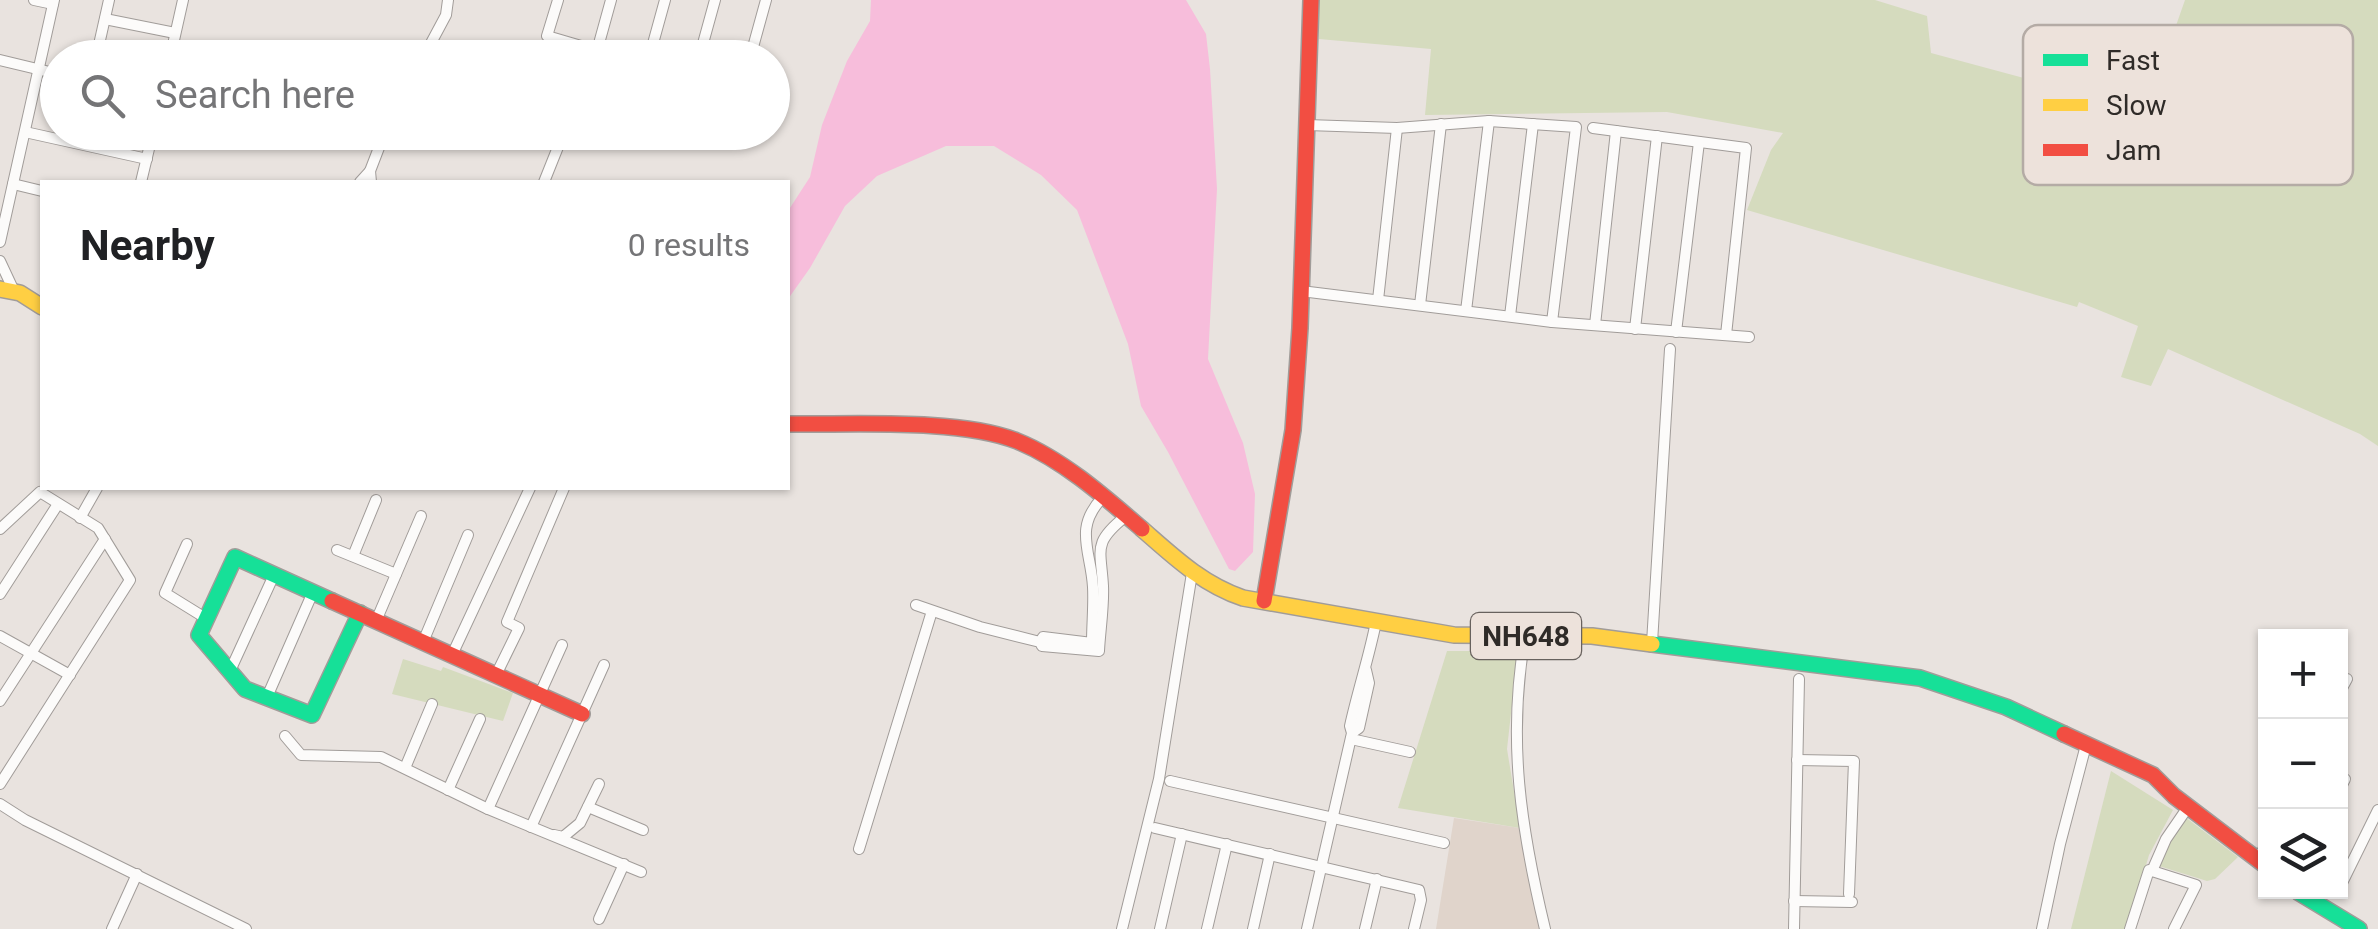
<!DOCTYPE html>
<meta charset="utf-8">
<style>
:root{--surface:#fff;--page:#f6f6f6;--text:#202124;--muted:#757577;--line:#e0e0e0}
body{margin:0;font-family:Roboto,sans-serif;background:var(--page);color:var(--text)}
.controls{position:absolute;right:30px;bottom:30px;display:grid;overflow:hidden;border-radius:0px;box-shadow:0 2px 8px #0004}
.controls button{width:90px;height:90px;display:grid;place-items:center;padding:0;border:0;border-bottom:2px solid var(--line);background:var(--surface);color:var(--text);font:50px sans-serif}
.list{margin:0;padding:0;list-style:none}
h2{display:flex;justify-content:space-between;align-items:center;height:130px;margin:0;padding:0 40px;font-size:42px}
h2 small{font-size:32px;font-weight:400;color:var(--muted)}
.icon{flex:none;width:55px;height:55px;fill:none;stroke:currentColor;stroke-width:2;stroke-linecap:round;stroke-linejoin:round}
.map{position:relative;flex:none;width:2378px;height:929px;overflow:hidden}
.search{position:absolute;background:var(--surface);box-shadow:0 2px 8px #0004;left:40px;top:40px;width:750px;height:110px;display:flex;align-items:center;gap:25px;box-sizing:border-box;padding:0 35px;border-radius:55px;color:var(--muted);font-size:38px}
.panel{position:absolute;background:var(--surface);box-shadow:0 2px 8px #0004;left:40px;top:180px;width:750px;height:310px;border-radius:0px}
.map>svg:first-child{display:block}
.built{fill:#e0d4cb}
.green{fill:#d5dbbe}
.water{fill:#f7bddb}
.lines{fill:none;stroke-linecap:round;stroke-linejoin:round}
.street-casing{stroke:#a19c99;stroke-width:12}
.fast-casing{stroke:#a19c99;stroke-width:18}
.slow-casing{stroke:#a19c99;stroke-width:18}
.jam-casing{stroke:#a19c99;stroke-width:18}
.street{stroke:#fcfbfa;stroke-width:10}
.fast{stroke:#16e098;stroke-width:15}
.slow{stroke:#ffcf43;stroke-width:15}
.jam{stroke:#f24e42;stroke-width:15}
.labels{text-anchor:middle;stroke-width:8;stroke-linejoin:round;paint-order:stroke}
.shield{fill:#ede2db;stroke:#68625e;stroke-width:2.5}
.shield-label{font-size:28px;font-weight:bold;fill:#2f2b28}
.key{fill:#ede2db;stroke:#b4aba5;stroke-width:2.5}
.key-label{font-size:28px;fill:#2f2b28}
</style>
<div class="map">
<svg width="2378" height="929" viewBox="0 0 2378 929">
<rect width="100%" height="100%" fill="#e9e3df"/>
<polygon class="built" points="1454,818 1520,828 1542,929 1436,929"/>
<g class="green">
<polygon points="1319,0 1875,0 1927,16 1931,53 2146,111 2185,0 2378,0 2378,446 2360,434 2168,349 2151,386 2121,377 2138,326 2079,302 2077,307 1747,210 1771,150 1783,133 1667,112 1425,115 1431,49 1319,39"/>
<polygon points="1447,651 1518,651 1507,749 1520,828 1398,808"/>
<polygon points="403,659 441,671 443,667 513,693 503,721 392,694"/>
<polygon points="2111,771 2173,810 2149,855 2127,929 2071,929"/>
<polygon points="2185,817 2238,857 2215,879 2207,881 2159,866 2168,841"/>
</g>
<polygon class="water" points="871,0 1186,0 1206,34 1210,69 1217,189 1208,359 1243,443 1255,494 1253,552 1235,571 1229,569 1168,452 1141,406 1128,344 1077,210 1041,175 994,146 946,146 877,176 845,206 810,268 788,299 788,211 810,177 822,125 847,61 870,21"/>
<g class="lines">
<defs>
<g id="street">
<polyline points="34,0 53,4"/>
<polyline points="558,0 547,36 622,58"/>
<polyline points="105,19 175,33"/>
<polyline points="96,58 109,0"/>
<polyline points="170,58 183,0"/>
<polyline points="423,58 446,15 448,0"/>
<polyline points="595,58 611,0"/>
<polyline points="649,58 665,0"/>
<polyline points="699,58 715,0"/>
<polyline points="750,58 766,0"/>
<polyline points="0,60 58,74"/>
<polyline points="1307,125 1397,128 1489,121 1576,127 1552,322"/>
<polyline points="1593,128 1746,148 1726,335"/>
<polyline points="25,132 147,159"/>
<polyline points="370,171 385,132"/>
<polyline points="141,182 153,132"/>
<polyline points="360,182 370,171 371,182"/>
<polyline points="544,182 564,132"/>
<polyline points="13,184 42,191"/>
<polyline points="0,242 54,0"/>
<polyline points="0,261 14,291"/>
<polyline points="1301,291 1552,322 1749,337"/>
<polyline points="1378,300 1397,128"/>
<polyline points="1420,305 1441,124"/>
<polyline points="1466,311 1489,121"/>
<polyline points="1510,316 1533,124"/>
<polyline points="1595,325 1616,131"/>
<polyline points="1635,329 1657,136"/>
<polyline points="1676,332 1699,142"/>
<polyline points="80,518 97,488"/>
<polyline points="0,529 40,492 98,528 130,580 0,784"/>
<polyline points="187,544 165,593 207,619"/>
<polyline points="337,550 396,574"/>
<polyline points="353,556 376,500"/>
<polyline points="0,594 58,504"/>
<path d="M 916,605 L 980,627 L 1040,642 L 1042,646 L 1099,651 C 1100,630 1104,607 1103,586 C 1101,549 1092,543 1126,516"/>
<polyline points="376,621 421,516"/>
<polyline points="0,636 70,675"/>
<path d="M 1525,637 C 1507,740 1521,829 1545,929"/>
<polyline points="423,642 468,535"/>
<path d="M 1040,642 L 1043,637 L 1092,643 C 1092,624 1094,605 1093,587 C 1091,551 1073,528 1103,497"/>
<polyline points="1652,643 1670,349"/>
<polyline points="452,655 530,488"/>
<polyline points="230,671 274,575"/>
<polyline points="496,675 519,628 507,622 564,488"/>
<polyline points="2340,692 2347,679"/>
<polyline points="267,697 313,592"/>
<polyline points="0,701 105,539"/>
<polyline points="1352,733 1359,728 1369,683 1366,670"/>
<polyline points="285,736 301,755 381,757 488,809 641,872"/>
<polyline points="1351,739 1410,752"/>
<polyline points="1797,760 1854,761 1849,894"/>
<polyline points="405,768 432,704"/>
<polyline points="1170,781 1444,843"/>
<polyline points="2340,789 2345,779"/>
<polyline points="448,790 480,719"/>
<polyline points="0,804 25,820 246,929"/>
<polyline points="588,807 643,830"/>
<polyline points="488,809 562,645"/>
<polyline points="531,827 604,665"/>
<polyline points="1155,828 1419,890 1421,900 1414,929"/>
<polyline points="554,835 563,837 580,823 599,784"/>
<polyline points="859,849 932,611"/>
<polyline points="2258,860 2266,844"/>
<polyline points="2152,871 2166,839 2188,807"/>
<polyline points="2340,887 2378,810"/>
<polyline points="1794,901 1852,902"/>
<polyline points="599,919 624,864"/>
<polyline points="112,929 137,874"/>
<polyline points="1122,929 1159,779 1192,573"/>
<polyline points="1160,929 1182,834"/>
<polyline points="1207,929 1227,844"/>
<polyline points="1253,929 1270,854"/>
<path d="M 1307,929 L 1352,733 L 1350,726 C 1358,690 1369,657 1376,622"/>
<polyline points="1365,929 1377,879"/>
<polyline points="1794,929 1799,679"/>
<polyline points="2042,929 2060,844 2086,745"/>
<polyline points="2130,929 2149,870 2196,885 2174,929"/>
</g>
<g id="fast">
<polyline points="332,601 235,557 199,635 245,689 312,715 360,613"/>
<polyline points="1652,644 1920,678 2006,707 2064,734"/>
<polyline points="2298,892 2359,929"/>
</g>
<g id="slow">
<polyline points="0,289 20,293 42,307"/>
<path d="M 1142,529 C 1174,557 1202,584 1243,598 L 1454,635 L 1592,636 L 1652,644"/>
</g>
<g id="jam">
<path d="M 788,424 C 851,425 960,418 1017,441 C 1062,459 1105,497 1142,529"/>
<polyline points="332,601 582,714"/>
<polyline points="1264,601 1293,430 1300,328 1311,0"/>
<polyline points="2064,734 2153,775 2174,796 2266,866"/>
</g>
</defs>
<use href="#street" class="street-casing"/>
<use href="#fast" class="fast-casing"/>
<use href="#slow" class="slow-casing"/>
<use href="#jam" class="jam-casing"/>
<use href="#street" class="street"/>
<use href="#fast" class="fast"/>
<use href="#slow" class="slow"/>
<use href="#jam" class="jam"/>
</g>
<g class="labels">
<rect class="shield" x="1471" y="613" width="110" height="46" rx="8"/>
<g class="shield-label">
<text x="1526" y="646">NH648</text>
</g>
</g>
<rect x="2023" y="25" width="330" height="160" rx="15" class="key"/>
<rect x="2043" y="54" width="45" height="12" fill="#16e098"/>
<rect x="2043" y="99" width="45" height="12" fill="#ffcf43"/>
<rect x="2043" y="144" width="45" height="12" fill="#f24e42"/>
<g class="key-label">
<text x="2106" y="70">Fast</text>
<text x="2106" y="115">Slow</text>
<text x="2106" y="160">Jam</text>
</g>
</svg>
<div class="controls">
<button>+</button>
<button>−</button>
<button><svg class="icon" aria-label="layers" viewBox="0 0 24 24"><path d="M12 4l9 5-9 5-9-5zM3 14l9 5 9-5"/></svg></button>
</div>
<div class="search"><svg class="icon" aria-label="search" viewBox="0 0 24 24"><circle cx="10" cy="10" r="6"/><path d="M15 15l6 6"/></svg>Search here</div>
<section class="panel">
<h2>Nearby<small>0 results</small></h2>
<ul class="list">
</ul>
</section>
</div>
